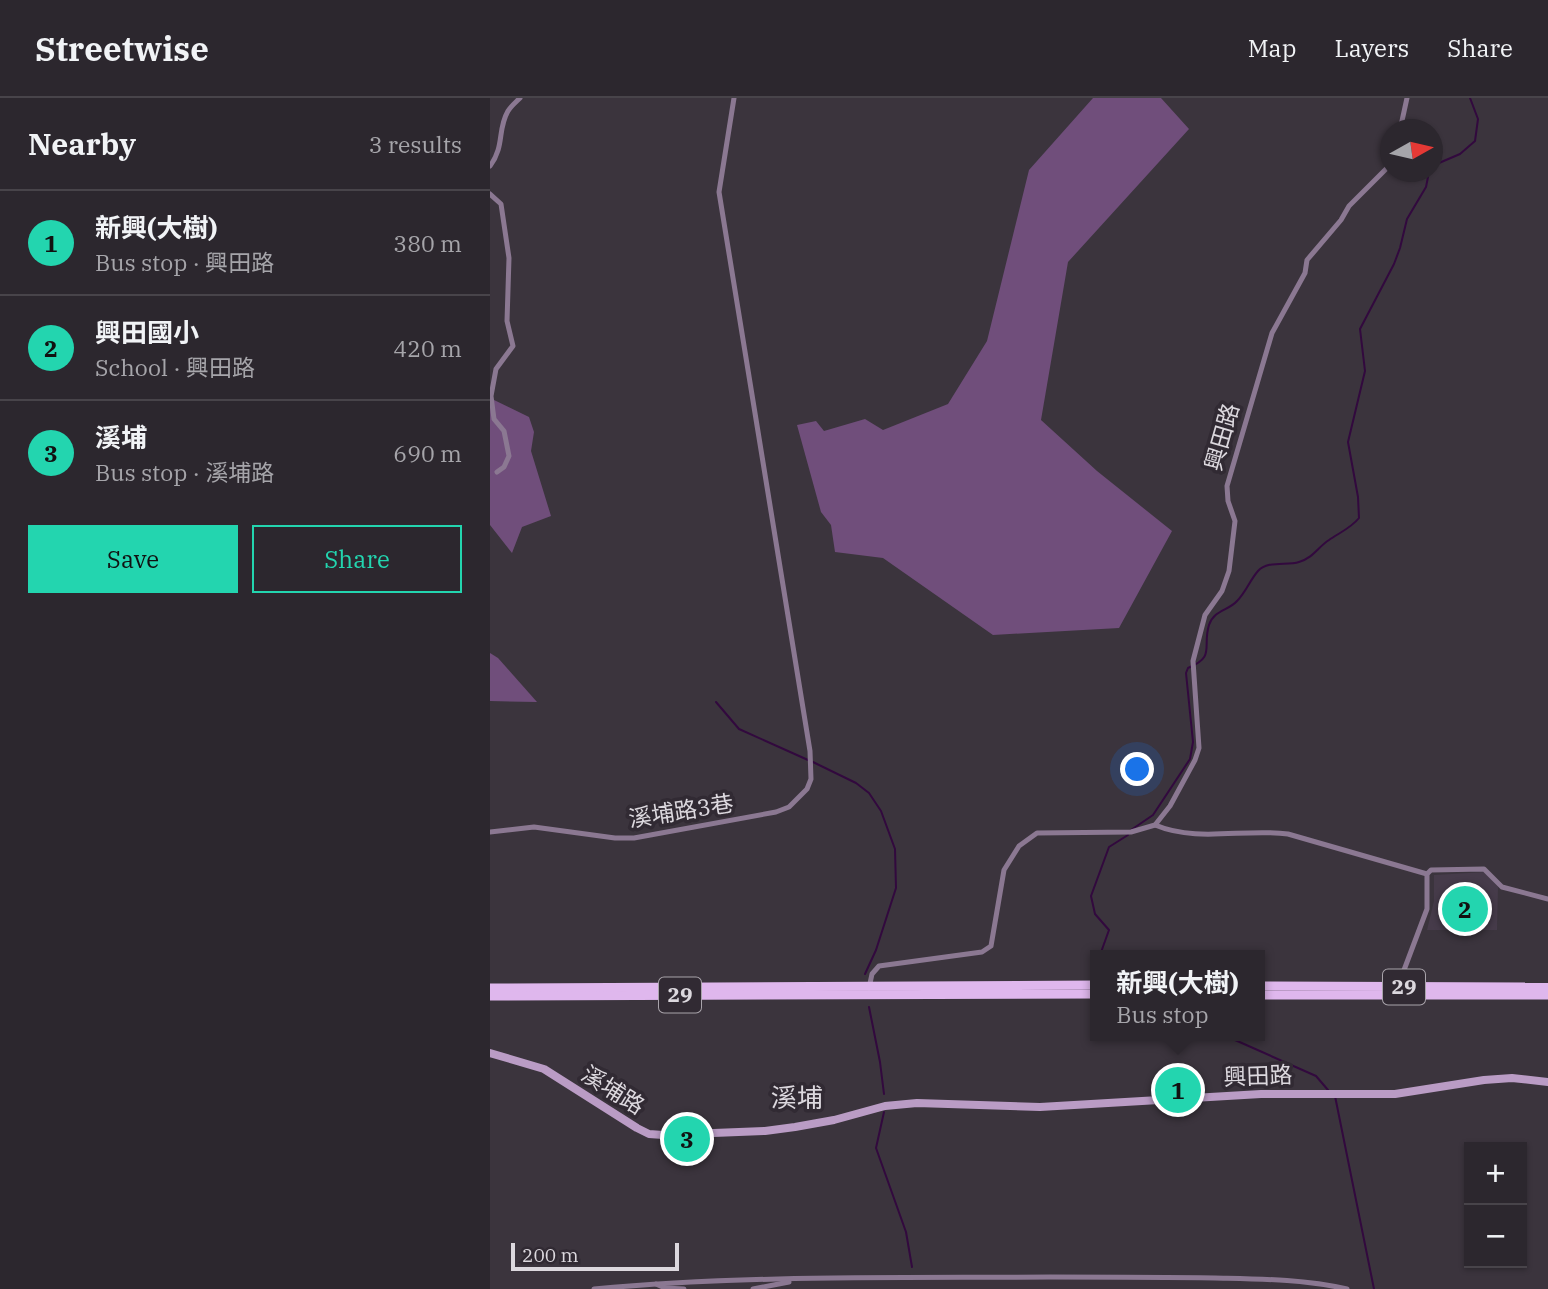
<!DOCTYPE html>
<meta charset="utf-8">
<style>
:root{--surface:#2c272e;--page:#38333a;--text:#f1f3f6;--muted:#a6a5aa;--line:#48444a;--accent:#23d5af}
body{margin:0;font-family:"IBM Plex Serif","Noto Sans TC",serif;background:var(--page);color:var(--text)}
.controls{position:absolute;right:21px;bottom:21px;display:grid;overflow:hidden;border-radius:0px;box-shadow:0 2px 5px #0004}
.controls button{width:63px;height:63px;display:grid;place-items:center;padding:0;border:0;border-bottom:2px solid var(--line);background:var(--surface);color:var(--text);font:35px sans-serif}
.compass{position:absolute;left:890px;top:21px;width:63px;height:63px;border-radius:50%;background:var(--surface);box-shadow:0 2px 5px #0004;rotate:82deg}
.scale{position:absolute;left:21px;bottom:18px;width:168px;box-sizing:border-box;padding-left:7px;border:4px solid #dcd8de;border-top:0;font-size:19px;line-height:24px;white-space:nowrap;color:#dcd8de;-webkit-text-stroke:5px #312a33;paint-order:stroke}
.you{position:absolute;left:648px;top:672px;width:24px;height:24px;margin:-18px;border:5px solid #fff;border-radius:50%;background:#1a73e8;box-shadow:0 0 0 10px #1a73e833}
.badge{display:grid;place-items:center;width:46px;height:46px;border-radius:50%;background:var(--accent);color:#111;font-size:23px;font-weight:700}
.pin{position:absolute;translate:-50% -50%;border:4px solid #fff;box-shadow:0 2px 7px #0006}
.popup{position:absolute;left:600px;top:852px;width:175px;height:91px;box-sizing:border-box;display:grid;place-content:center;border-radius:0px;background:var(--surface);filter:drop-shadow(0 2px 5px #0005);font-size:23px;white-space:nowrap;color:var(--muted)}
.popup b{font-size:26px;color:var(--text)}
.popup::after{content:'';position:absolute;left:50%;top:100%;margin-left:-14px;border:14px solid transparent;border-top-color:var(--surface)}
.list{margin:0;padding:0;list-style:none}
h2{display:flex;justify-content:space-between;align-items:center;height:91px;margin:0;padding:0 28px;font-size:30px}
h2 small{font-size:23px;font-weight:400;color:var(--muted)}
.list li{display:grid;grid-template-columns:46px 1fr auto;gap:21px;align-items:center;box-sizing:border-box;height:105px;padding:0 28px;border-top:2px solid var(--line)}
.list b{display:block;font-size:26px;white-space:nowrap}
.list p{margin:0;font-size:23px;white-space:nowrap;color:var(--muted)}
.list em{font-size:23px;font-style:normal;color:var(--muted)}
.actions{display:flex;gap:14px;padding:21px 28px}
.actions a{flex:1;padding:16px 0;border:2px solid var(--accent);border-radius:0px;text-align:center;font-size:24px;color:var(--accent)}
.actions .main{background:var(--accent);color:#111}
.map{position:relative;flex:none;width:1058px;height:1191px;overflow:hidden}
header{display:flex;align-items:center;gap:42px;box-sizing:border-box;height:98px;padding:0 35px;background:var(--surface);border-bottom:2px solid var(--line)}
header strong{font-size:33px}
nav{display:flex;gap:38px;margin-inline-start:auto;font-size:24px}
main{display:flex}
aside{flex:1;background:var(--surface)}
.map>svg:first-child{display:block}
.built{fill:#463b4a}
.green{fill:#704e7b}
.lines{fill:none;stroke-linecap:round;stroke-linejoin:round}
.stream{stroke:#32093e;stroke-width:2}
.street{stroke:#8b7892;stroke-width:5}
.secondary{stroke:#ba9cc5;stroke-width:8}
.primary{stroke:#dfb7ed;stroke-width:9}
.labels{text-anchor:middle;stroke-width:7;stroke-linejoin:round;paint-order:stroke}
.shield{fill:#312a33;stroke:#a9a4ab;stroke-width:2}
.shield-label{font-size:21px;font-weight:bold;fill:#dcd8de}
.street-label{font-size:23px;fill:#dcd8de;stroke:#312a33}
.quarter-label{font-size:26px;fill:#dcd8de;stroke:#312a33}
</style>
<header>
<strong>Streetwise</strong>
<nav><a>Map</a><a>Layers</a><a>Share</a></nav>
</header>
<main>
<aside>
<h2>Nearby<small>3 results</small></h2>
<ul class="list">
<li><span class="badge">1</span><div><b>新興(大樹)</b><p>Bus stop · 興田路</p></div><em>380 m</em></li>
<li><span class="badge">2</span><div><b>興田國小</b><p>School · 興田路</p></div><em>420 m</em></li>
<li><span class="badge">3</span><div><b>溪埔</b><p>Bus stop · 溪埔路</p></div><em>690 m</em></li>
</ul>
<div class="actions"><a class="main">Save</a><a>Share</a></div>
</aside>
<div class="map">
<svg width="1058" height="1191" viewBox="0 0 1058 1191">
<rect width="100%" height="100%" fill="#3b343d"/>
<polygon class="built" points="995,774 1008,789 1007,832 937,832 944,803 944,777"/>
<g class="green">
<polygon points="603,0 671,0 699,31 578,164 551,322 607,373 682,433 629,530 503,537 393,460 345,454 341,427 331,414 307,327 326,323 334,333 375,321 393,332 458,306 497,243 539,72"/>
<polygon points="2,301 39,319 44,334 41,353 61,418 32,429 22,455 0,427 0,305"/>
<polygon points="0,555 8,560 47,604 0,603"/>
</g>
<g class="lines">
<g class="stream">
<polyline points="942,68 970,56 985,43 988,21 980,0"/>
<polyline points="226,604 249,631 318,662"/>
<polyline points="323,664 366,685 379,695 391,713 405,751 406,790 386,852 375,876"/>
<path d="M 641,732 L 663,717 L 700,661 L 703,644 L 696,575 L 698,570 C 726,559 712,549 719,527 C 724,512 738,513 747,503 C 756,494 760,482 768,473 C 778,462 797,468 809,464 C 823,460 828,449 839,442 C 849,435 861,430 869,420 L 868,399 L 858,344 L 875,273 L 870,231 L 904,166 L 910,150 L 917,121 L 936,89 L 939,74"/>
<polyline points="610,857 619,832 605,816 601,798 619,749 638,737"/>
<polyline points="606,879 606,880"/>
<polyline points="379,909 390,964 394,996"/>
<polyline points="736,938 826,978 838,992"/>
<polyline points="845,998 884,1191"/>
<polyline points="394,1014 386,1050 416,1134 422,1169"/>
</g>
<g class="street">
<polyline points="910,32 917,0"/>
<path d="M 0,68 C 15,48 7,32 18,13 C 21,8 26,4 30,0"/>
<polyline points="0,96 11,106 19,160 17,223 23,248 6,271 1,298 4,321 14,333 19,358 14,369 7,374"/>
<path d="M 665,727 C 708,745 754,730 798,736 L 937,776"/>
<polyline points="0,734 44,729 125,740 144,740 286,714 299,709 317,691 321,681 320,653 229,94 244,0"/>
<polyline points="908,888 937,811 937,776 941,772 994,771 1012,789 1058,801"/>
<polyline points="379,890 382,876 389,868 492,854 501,848 514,772 529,748 547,735 641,734 665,727 680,708 705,662 709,650 703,563 715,517 732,493 739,473 745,423 738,403 737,388 782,235 815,175 817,162 851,122 859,108 900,67"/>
<polyline points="166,1186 175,1190 194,1191"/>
<path d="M 104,1191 C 255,1177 408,1180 560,1179 C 615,1179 670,1179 725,1180 C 769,1181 813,1181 857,1191"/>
<polyline points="263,1191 299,1184"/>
</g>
<polyline class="secondary" points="0,955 54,971 147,1030 159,1036 173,1037 275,1033 305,1029 344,1022 395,1008 427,1005 550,1009 771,996 905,996 994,982 1022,980 1058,984"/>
<g class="primary">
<polyline points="770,888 1058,889"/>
<polyline points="0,890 606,887"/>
<polyline points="770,897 1058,897"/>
<polyline points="0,898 606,896"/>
</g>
</g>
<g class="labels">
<g class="shield">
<rect x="893" y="871.5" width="42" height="35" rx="5"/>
<rect x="169" y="879.5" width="42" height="35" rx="5"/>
</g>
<g class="shield-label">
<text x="914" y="896">29</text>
<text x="190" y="904">29</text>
</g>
<g class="street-label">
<text transform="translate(732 339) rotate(-74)" y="8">興田路</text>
<text transform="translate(191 713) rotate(-9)" y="8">溪埔路3巷</text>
<text transform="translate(768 978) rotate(-2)" y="8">興田路</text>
<text transform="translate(123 992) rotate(32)" y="8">溪埔路</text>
</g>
<g class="quarter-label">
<text x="307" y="1009">溪埔</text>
</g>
</g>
</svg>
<div class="controls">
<button>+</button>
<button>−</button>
</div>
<svg class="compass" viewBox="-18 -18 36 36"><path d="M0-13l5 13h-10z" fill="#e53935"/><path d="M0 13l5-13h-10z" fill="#a6a5aa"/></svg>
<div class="scale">200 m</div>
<div class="you"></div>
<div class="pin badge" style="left:688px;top:992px">1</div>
<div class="popup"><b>新興(大樹)</b>Bus stop</div>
<div class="pin badge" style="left:975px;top:811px">2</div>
<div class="pin badge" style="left:197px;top:1041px">3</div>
</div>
</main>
